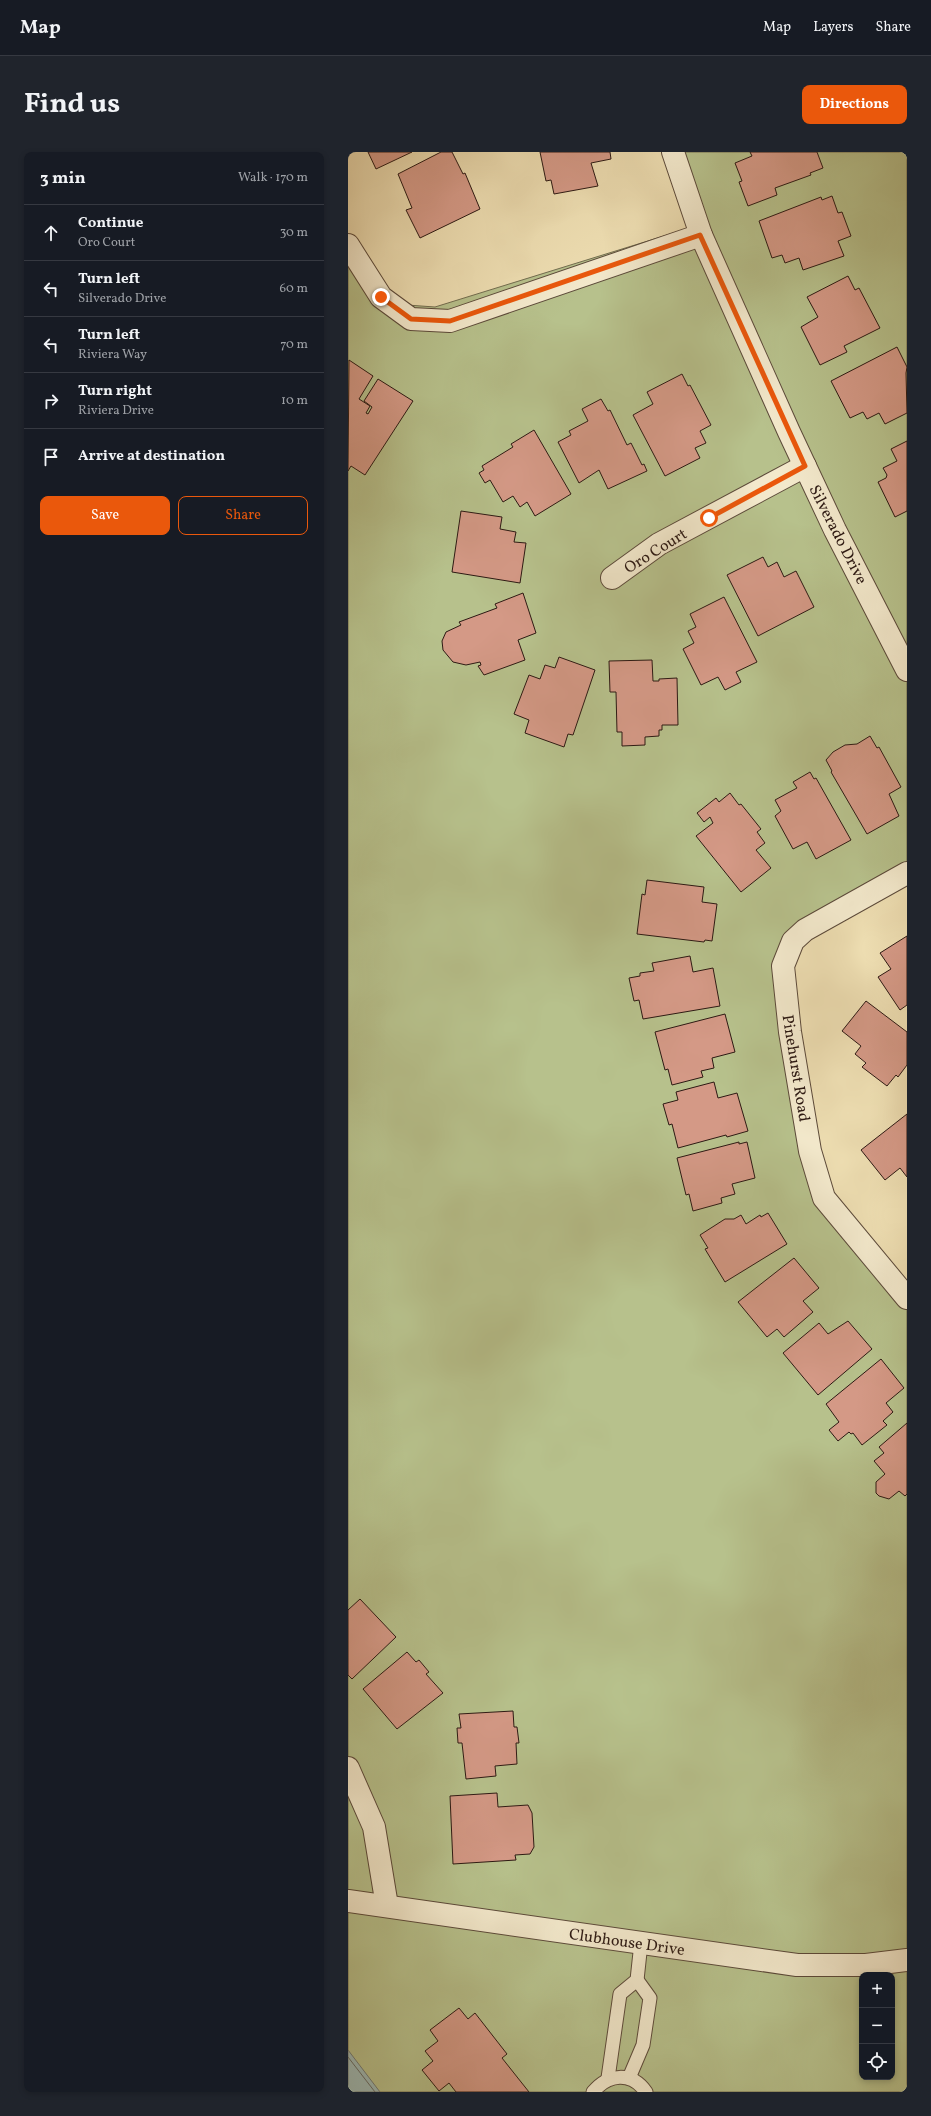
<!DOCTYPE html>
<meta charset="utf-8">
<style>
:root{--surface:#171b24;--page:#20242c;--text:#f1f3f6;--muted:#9ea1a6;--line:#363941;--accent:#ea580c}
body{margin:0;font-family:Vollkorn,serif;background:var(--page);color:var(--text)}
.controls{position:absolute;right:12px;bottom:12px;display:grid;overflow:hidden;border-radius:8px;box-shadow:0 2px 6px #0003}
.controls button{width:36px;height:36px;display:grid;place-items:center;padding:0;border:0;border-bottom:1px solid var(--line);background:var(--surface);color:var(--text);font:20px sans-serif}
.stop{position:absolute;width:12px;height:12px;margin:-9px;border:3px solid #ea580c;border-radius:50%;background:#fff}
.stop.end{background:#ea580c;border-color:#fff;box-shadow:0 1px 4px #0008}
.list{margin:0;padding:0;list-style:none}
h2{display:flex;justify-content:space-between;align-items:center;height:52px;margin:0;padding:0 16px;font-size:17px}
h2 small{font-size:13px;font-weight:400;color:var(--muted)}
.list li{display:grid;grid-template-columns:26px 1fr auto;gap:12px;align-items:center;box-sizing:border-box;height:56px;padding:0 16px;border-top:1px solid var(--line)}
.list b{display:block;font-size:15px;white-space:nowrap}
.list p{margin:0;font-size:13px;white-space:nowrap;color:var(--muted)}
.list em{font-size:13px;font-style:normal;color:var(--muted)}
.actions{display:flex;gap:8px;padding:12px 16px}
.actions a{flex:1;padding:9px 0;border:1px solid var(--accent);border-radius:8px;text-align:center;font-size:14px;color:var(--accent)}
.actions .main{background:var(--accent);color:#fff}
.icon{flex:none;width:22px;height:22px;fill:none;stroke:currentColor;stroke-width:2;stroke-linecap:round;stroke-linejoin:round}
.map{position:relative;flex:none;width:559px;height:1940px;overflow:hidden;border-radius:8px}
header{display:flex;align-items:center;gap:24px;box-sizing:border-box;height:56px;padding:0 20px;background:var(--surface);border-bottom:1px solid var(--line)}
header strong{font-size:19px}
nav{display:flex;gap:22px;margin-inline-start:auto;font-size:14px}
.intro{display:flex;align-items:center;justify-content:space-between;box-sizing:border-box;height:96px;padding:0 24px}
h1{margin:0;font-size:28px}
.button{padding:10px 18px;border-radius:8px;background:var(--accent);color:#fff;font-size:14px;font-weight:700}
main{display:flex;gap:24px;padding:0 24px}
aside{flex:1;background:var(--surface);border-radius:8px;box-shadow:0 2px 6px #0003}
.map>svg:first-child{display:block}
.green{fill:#b7c18c;stroke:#726d50;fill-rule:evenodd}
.water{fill:#9dbab6;stroke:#707a75}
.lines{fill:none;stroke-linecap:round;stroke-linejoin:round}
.shore{stroke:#646a64;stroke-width:1}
.building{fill:#d49986;stroke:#2c1913}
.service-casing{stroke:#5c4a3a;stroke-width:15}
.minor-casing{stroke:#5c4a3a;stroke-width:24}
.tertiary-casing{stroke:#5c4a3a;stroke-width:24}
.service{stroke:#f3e9cc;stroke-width:13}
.minor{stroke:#f3e9cc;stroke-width:22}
.tertiary{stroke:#f3e9cc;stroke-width:22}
.route{stroke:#ea580c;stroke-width:5}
.labels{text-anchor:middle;stroke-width:4;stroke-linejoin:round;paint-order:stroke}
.street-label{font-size:16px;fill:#2c1913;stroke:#f3e9cc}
</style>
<header>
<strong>Map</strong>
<nav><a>Map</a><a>Layers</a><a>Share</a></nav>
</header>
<div class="intro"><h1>Find us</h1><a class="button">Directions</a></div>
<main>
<aside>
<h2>3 min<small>Walk · 170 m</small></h2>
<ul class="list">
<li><svg class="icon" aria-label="ahead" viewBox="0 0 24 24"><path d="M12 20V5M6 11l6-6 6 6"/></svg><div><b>Continue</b><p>Oro Court</p></div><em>30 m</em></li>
<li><svg class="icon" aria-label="left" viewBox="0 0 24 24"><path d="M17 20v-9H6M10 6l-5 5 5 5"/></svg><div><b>Turn left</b><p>Silverado Drive</p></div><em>60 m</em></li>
<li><svg class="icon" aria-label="left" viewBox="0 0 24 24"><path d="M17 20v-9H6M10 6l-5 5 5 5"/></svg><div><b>Turn left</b><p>Riviera Way</p></div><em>70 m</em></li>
<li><svg class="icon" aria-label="right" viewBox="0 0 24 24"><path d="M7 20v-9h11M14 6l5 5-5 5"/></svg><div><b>Turn right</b><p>Riviera Drive</p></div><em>10 m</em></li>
<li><svg class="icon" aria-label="arrive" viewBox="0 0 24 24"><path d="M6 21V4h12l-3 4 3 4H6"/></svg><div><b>Arrive at destination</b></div></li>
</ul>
<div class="actions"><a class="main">Save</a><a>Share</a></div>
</aside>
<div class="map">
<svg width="559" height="1940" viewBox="0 0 559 1940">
<rect width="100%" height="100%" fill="#edddb1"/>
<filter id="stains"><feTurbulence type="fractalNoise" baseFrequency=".005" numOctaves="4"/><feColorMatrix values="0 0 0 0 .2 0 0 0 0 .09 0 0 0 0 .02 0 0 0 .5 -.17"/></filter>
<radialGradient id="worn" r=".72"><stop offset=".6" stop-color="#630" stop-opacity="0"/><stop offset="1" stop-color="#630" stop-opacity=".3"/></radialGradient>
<path class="green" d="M 322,0 L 559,0 L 559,717 L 440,799 L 456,1000 L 559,1154 L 559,1940 L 0,1940 L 0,90 L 24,130 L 59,153 L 87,155 L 345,75 ZM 514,1823 L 544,1823 L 544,1925 L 514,1925 Z"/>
<polygon class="water" points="0,1898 32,1940 0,1940"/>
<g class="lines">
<polyline class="shore" points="0,1905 27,1940"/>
</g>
<g class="building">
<polygon points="20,0 64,0 28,17"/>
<polygon points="93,0 104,0 115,22 117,21 132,57 72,86 58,58 64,56 50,22"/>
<polygon points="192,0 262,0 263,7 243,11 250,34 206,42 203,28 198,29"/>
<polygon points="402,0 469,0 475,16 462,21 463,23 427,36 429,43 400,54 391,30 394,29 387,11 404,4"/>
<polygon points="484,44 490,61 494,60 503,84 490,89 496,104 455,118 451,106 437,111 434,103 424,106 411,69 473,45 474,48"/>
<polygon points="500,124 507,138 511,136 532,176 496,194 499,200 472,213 453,175 470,165 459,145"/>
<polygon points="549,195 559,215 558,221 559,261 537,272 531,261 519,267 515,260 502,266 483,229"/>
<polygon points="1,208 25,224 11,247 22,254 18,261 20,262 24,255 16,249 30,227 65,249 17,323 3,314 0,319"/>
<polygon points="334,222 340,234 342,233 363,273 352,279 358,291 347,296 352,306 317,324 285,263 305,252 299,240"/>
<polygon points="253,247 260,259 262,258 279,293 283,291 294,313 296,312 299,319 260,337 251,318 231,331 210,290 223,283 221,279 240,269 234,257"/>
<polygon points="186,278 223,342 187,364 179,350 172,355 165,344 155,350 142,328 137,331 131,321 136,318 134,314 165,295 163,292"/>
<polygon points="559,289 559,359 547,365 530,330 538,326 539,323 535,316 549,309 543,297"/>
<polygon points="113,359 154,365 152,377 168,380 166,390 178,391 172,431 104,420"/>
<polygon points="415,405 420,415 429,410 436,425 448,419 466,455 410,484 379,423"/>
<polygon points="175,441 188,481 170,488 177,508 136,523 130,514 133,513 132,510 118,513 105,510 95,498 94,489 98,480 113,473 111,470 149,456 147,452"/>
<polygon points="376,445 409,510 388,520 393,530 377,538 370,525 353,533 335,497 346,491 340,479 348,475 342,462"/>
<polygon points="211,505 247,518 225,583 220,582 216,595 177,581 181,568 166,562 181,523 192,527 197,513 207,516"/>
<polygon points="304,508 305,529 311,529 311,527 329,526 330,573 314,573 314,578 311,578 311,584 297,585 297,593 274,594 274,580 269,580 268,540 262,540 261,509"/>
<polygon points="522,584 529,596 531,595 553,635 541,642 551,664 519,682 483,620 484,619 478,608 485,600 497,593 509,592"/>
<polygon points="462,620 466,627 468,626 503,688 468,707 459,690 445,697 427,664 433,659 427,648 449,636 445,630"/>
<polygon points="382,641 391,653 393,652 413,677 409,680 417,691 408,698 423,716 393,740 348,684 365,671 362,665 356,670 349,661 368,646 371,650"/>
<polygon points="299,728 356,735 354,750 369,752 364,789 357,788 356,790 289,782 294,742 297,743"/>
<polygon points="559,784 559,853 552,858 530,825 543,817 532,801"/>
<polygon points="342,804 345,820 365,816 372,854 295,867 291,848 286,849 281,826 292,824 292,821 306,819 304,811"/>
<polygon points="518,849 559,880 559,913 550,925 548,923 539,934 514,915 518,911 507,902 513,894 494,879"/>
<polygon points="377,862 387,900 364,906 366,916 353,919 355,925 324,933 320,917 317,918 307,880"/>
<polygon points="366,930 370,946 389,941 400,979 379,985 378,983 330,996 324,972 321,973 315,952 330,948 328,940"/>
<polygon points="559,962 559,1025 552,1016 537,1028 513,998"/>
<polygon points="391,990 391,992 399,990 407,1026 384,1032 387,1042 373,1046 374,1051 345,1059 341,1042 338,1043 329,1006"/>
<polygon points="420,1061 439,1092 377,1130 357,1097 360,1096 352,1083 377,1067 386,1067 393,1063 398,1072 412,1063 413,1065"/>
<polygon points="446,1106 471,1136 455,1149 465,1160 436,1185 429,1177 419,1185 390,1150"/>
<polygon points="500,1169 524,1197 470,1243 435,1201 471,1171 480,1182"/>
<polygon points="533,1207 556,1236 538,1251 545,1260 535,1269 539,1273 514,1293 505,1281 503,1282 501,1280 490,1289 481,1278 491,1270 478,1252"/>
<polygon points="559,1271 559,1342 557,1344 551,1339 541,1347 531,1344 528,1341 528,1330 537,1322 526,1309 536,1301 531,1295"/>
<polygon points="12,1447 48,1485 4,1527 0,1523 0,1458"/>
<polygon points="59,1500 68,1510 71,1508 81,1520 78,1522 95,1541 49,1577 15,1537"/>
<polygon points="165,1559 166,1575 169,1575 171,1591 168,1591 169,1612 147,1614 148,1624 118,1627 114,1591 110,1591 109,1576 113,1576 111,1562"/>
<polygon points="149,1641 150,1655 180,1653 184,1661 186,1695 182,1702 167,1703 168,1708 105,1712 102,1644"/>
<polygon points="111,1856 120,1867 127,1861 159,1902 154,1906 181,1940 108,1940 101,1931 91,1939 74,1918 85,1909 77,1899 90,1889 82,1878"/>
</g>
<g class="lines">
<defs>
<g id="service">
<polyline points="260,1926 272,1842 289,1828 293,1791"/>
<polyline points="281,1926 295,1893 302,1846 289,1828"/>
<path d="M 245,1940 C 260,1922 283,1919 298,1940"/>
</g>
<g id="minor">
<polyline points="325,0 353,83 441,280 487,378 559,518"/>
<polyline points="0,93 33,145 63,167 102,169 353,83"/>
<polyline points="264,426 311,392 457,314"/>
<polyline points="559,721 457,778 445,789 435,814 442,880 462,999 476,1046 559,1146"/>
<polyline points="0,1616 26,1675 39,1754"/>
</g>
<polyline id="tertiary" points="0,1749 449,1813 518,1813 559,1808"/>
</defs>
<use href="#service" class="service-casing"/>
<use href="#minor" class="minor-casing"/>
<use href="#tertiary" class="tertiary-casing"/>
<use href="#service" class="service"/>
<use href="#minor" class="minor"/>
<use href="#tertiary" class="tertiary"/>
</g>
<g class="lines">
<polyline class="route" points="33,145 63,167 102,169 352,83 457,314 361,366"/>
</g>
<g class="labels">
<g class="street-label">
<text transform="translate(491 382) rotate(63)" y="6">Silverado Drive</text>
<text transform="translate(307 398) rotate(-32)" y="6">Oro Court</text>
<text transform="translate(449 916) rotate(81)" y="6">Pinehurst Road</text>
<text transform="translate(279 1789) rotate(8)" y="6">Clubhouse Drive</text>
</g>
</g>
<rect width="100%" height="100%" filter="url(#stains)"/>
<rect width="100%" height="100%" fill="url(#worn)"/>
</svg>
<div class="controls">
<button>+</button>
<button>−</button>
<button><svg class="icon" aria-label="locate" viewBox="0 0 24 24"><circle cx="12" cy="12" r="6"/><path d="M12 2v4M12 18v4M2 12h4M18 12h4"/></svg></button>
</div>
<div class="stop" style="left:361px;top:366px"></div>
<div class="stop end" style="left:33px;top:145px"></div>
</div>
</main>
